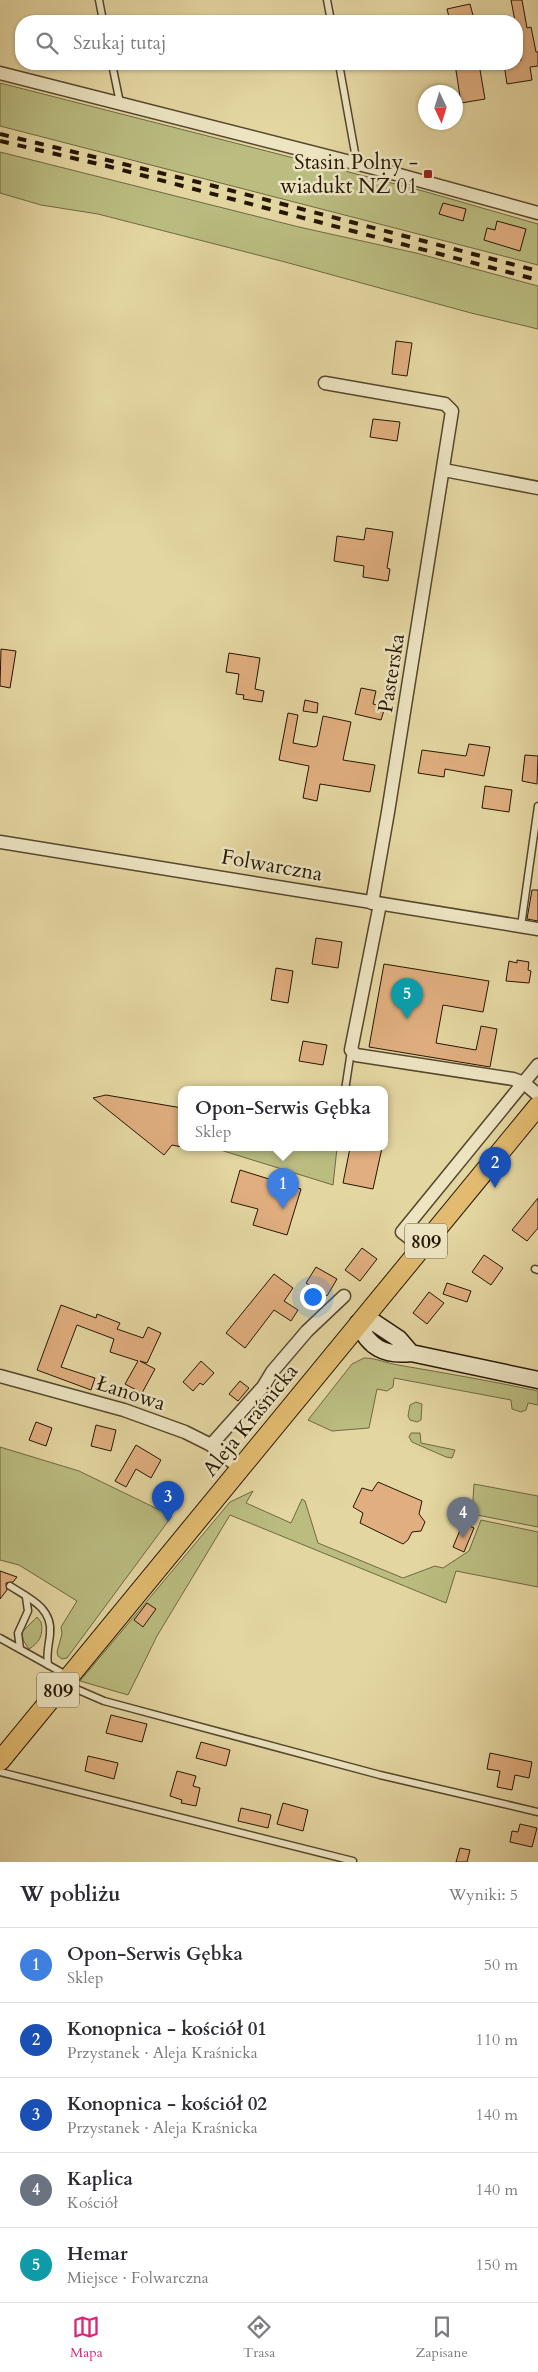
<!DOCTYPE html>
<html lang="pl">
<meta charset="utf-8">
<style>
:root{--surface:#fff;--page:#f2f2f3;--text:#2b2b33;--muted:#7c7c81;--line:#e1e1e2;--accent:#db2777}
body{margin:0;font-family:Cardo,serif;background:var(--page);color:var(--text)}
.compass{position:absolute;left:418px;top:85px;width:45px;height:45px;border-radius:50%;background:var(--surface);box-shadow:0 1px 4px #0004;rotate:176deg}
.you{position:absolute;left:312px;top:1296px;width:18px;height:18px;margin:-12px;border:4px solid #fff;border-radius:50%;background:#1a73e8;box-shadow:0 0 0 8px #1a73e833}
.badge{display:grid;place-items:center;width:32px;height:32px;border-radius:50%;background:var(--accent);color:#fff;font-size:16px;font-weight:700}
.pin{position:absolute;translate:-50% -41px;filter:drop-shadow(0 1px 2px #0008)}
.pin::after{content:'';position:absolute;top:26px;width:18px;height:15px;background:inherit;clip-path:polygon(0 0,100% 0,50% 100%)}
.popup{position:absolute;left:178px;top:1086px;width:210px;height:65px;box-sizing:border-box;display:grid;place-content:center;border-radius:10px;background:var(--surface);filter:drop-shadow(0 1px 4px #0005);font-size:16px;white-space:nowrap;color:var(--muted)}
.popup b{font-size:19px;color:var(--text)}
.popup::after{content:'';position:absolute;left:50%;top:100%;margin-left:-10px;border:10px solid transparent;border-top-color:var(--surface)}
.list{margin:0;padding:0;list-style:none}
h2{display:flex;justify-content:space-between;align-items:center;height:65px;margin:0;padding:0 20px;font-size:21px}
h2 small{font-size:16px;font-weight:400;color:var(--muted)}
.list li{display:grid;grid-template-columns:32px 1fr auto;gap:15px;align-items:center;box-sizing:border-box;height:75px;padding:0 20px;border-top:1px solid var(--line)}
.list b{display:block;font-size:19px;white-space:nowrap}
.list p{margin:0;font-size:16px;white-space:nowrap;color:var(--muted)}
.list em{font-size:16px;font-style:normal;color:var(--muted)}
.icon{flex:none;width:28px;height:28px;fill:none;stroke:currentColor;stroke-width:2;stroke-linecap:round;stroke-linejoin:round}
.map{position:relative;flex:none;width:538px;height:1862px;overflow:hidden}
.search{position:absolute;background:var(--surface);box-shadow:0 1px 4px #0004;left:15px;right:15px;top:15px;height:55px;display:flex;align-items:center;gap:12px;box-sizing:border-box;padding:0 18px;border-radius:20px;color:var(--muted);font-size:19px}
.sheet{height:440px;background:var(--surface)}
nav{display:flex;justify-content:space-around;align-items:center;box-sizing:border-box;height:70px;border-top:1px solid var(--line);background:var(--surface);font-size:14px;color:var(--muted)}
nav a{display:grid;justify-items:center;gap:2px}
nav .on{color:var(--accent)}
.map>svg:first-child{display:block}
.green{fill:#babc80;stroke:#706942}
.building{fill:#e0ae7f;stroke:#251605}
.lines{fill:none;stroke-linecap:round;stroke-linejoin:round}
.lane-casing{stroke:#55462c;stroke-width:9}
.street-casing{stroke:#55462c;stroke-width:15}
.secondary-casing{stroke:#251605;stroke-width:19}
.primary-casing{stroke:#251605;stroke-width:21}
.lane{stroke:#ede4c2;stroke-width:6}
.street{stroke:#ede4c2;stroke-width:12}
.secondary{stroke:#ede4c2;stroke-width:16}
.primary{stroke:#e2bb70;stroke-width:19}
.rail{stroke:#251605;stroke-width:4;stroke-dasharray:9 9;stroke-linecap:butt}
.poi-dot{fill:#8f2418;stroke:#ede4c2;stroke-width:2}
.labels{text-anchor:middle;stroke-width:5;stroke-linejoin:round;paint-order:stroke}
.shield{fill:#ede4c2;stroke:#61543e;stroke-width:1}
.shield-label{font-size:20px;font-weight:bold;fill:#251605}
.poi-label{font-size:21px;fill:#251605;stroke:#ede4c2;text-anchor:end}
.street-label{font-size:21px;fill:#251605;stroke:#ede4c2}
</style>
<div class="map">
<svg width="538" height="1862" viewBox="0 0 538 1862">
<rect width="100%" height="100%" fill="#e4d6a1"/>
<filter id="stains"><feTurbulence type="fractalNoise" baseFrequency=".004" numOctaves="4"/><feColorMatrix values="0 0 0 0 .2 0 0 0 0 .09 0 0 0 0 .02 0 0 0 .5 -.17"/></filter>
<radialGradient id="worn" r=".72"><stop offset=".6" stop-color="#630" stop-opacity="0"/><stop offset="1" stop-color="#630" stop-opacity=".3"/></radialGradient>
<g class="green">
<polygon points="0,83 423,191 538,224 538,265 0,126"/>
<polygon points="0,152 299,227 416,253 538,286 538,329 471,313 285,262 98,214 41,205 0,193"/>
<polygon points="214,1148 337,1148 333,1185"/>
<path d="M 364,1358 C 376,1358 386,1363 398,1365 C 445,1373 491,1381 538,1391 L 538,1405 L 528,1403 L 526,1410 L 521,1412 L 512,1409 L 511,1400 L 394,1378 L 393,1387 L 387,1391 L 377,1389 L 369,1428 L 332,1431 L 308,1420 L 352,1364 Z"/>
<polygon points="416,1402 422,1404 421,1420 417,1422 410,1420 408,1416 410,1405"/>
<polygon points="411,1433 420,1433 421,1443 455,1450 452,1458 446,1457 412,1442 409,1437"/>
<polygon points="0,1447 79,1471 172,1516 67,1658 62,1659 58,1656 57,1652 62,1634 61,1627 77,1601 19,1565 0,1560"/>
<polygon points="474,1484 538,1496 538,1527 472,1514"/>
<polygon points="253,1491 246,1503 291,1523 302,1499 305,1501 318,1543 403,1578 435,1566 443,1568 469,1551 481,1520 538,1532 538,1587 456,1571 446,1603 230,1515 157,1636 128,1695 80,1681 230,1502"/>
<path d="M 37,1617 L 41,1622 C 44,1635 39,1643 29,1649 L 23,1640 L 22,1632 Z"/>
</g>
<g class="building">
<polygon points="511,0 522,0 527,28 531,27 536,52 538,52 538,66 530,67 532,80 507,84 504,64 517,64 517,60 521,60 517,21 515,21"/>
<polygon points="470,4 474,19 450,21 447,9"/>
<polygon points="455,64 479,64 485,99 461,103"/>
<polygon points="443,203 466,209 463,221 439,214"/>
<polygon points="497,221 526,229 520,251 484,240 487,228 495,230"/>
<polygon points="396,341 412,343 407,376 392,374"/>
<polygon points="373,419 400,422 397,441 370,437"/>
<polygon points="366,528 393,532 387,568 390,569 388,581 363,577 364,566 334,561 337,536 364,540"/>
<polygon points="1,649 16,651 10,688 0,686"/>
<polygon points="229,653 260,658 255,689 264,691 262,702 243,699 244,695 236,694 239,674 226,672"/>
<polygon points="361,688 376,691 373,704 385,707 381,720 355,714"/>
<polygon points="305,700 318,703 317,713 303,711"/>
<polygon points="288,713 298,715 293,743 314,747 317,746 323,716 351,722 343,760 375,765 370,792 320,784 317,801 303,798 309,766 279,760"/>
<polygon points="469,744 490,747 484,776 445,769 444,777 418,773 422,750 466,756"/>
<polygon points="525,755 538,756 537,784 522,781"/>
<polygon points="485,786 512,790 509,812 482,808"/>
<polygon points="532,890 538,890 538,921 527,919"/>
<polygon points="316,938 342,942 338,968 312,964"/>
<polygon points="517,960 529,962 528,970 531,971 529,983 506,981 509,961 517,963"/>
<polygon points="384,964 489,981 483,1012 443,1005 436,1043 476,1050 481,1026 497,1029 490,1067 369,1047"/>
<polygon points="276,968 293,971 288,1003 271,1000"/>
<polygon points="303,1041 327,1045 323,1065 299,1061"/>
<polygon points="106,1095 182,1108 182,1147 172,1145 164,1155 93,1098"/>
<polygon points="350,1148 382,1148 373,1189 343,1183"/>
<polygon points="240,1170 301,1189 287,1235 253,1225 258,1209 231,1202"/>
<polygon points="538,1198 538,1228 527,1241 512,1230"/>
<polygon points="362,1248 377,1259 360,1281 345,1270"/>
<polygon points="484,1255 503,1268 491,1285 472,1272"/>
<polygon points="316,1267 337,1279 327,1296 306,1283"/>
<polygon points="274,1274 293,1288 284,1301 298,1310 291,1321 274,1310 245,1348 226,1333"/>
<polygon points="447,1283 471,1291 467,1302 443,1294"/>
<polygon points="429,1292 444,1303 427,1324 413,1313"/>
<polygon points="61,1305 96,1318 97,1314 120,1323 117,1329 143,1338 148,1327 161,1333 147,1363 140,1361 155,1369 142,1393 125,1384 138,1361 110,1352 114,1339 77,1325 61,1367 95,1378 91,1390 37,1370"/>
<polygon points="201,1361 214,1373 203,1385 200,1383 193,1391 183,1382"/>
<polygon points="240,1381 249,1388 238,1401 229,1394"/>
<polygon points="36,1422 52,1428 46,1446 29,1440"/>
<polygon points="96,1425 116,1430 111,1451 91,1446"/>
<polygon points="136,1445 161,1460 151,1478 136,1469 126,1487 115,1481"/>
<polygon points="378,1482 422,1501 419,1514 425,1522 421,1531 412,1532 408,1540 403,1544 360,1523 363,1513 353,1507 362,1488 372,1491"/>
<polygon points="463,1523 474,1528 464,1552 453,1547"/>
<polygon points="0,1571 17,1577 13,1582 6,1583 7,1590 0,1599"/>
<polygon points="147,1603 156,1609 143,1627 134,1620"/>
<polygon points="111,1715 147,1724 142,1742 106,1733"/>
<polygon points="201,1742 230,1750 226,1766 196,1758"/>
<polygon points="490,1753 532,1762 529,1778 515,1775 512,1790 497,1787 500,1771 487,1769"/>
<polygon points="88,1756 118,1763 114,1779 85,1771"/>
<polygon points="177,1771 196,1776 193,1786 200,1788 196,1806 181,1803 182,1800 170,1796"/>
<polygon points="283,1803 308,1810 303,1831 277,1824"/>
<polygon points="241,1808 271,1815 268,1828 238,1821"/>
<polygon points="520,1824 537,1828 532,1847 510,1842 512,1831 518,1832"/>
<polygon points="460,1848 470,1850 467,1862 456,1862"/>
</g>
<g class="lines">
<defs>
<g id="lane">
<polyline points="99,0 103,21"/>
<polyline points="327,0 331,21"/>
<polyline points="112,64 120,103"/>
<polyline points="339,64 357,164"/>
<polyline points="521,926 538,806"/>
<polyline points="345,1090 351,1051"/>
<polyline points="535,1269 538,1270"/>
<path d="M 10,1586 C 29,1598 53,1608 50,1634 C 49,1645 46,1654 48,1665"/>
<polyline points="0,1638 68,1676"/>
<polyline points="20,1649 18,1633 28,1611 26,1597"/>
<polyline points="67,1685 104,1701 380,1775 538,1812"/>
<polyline points="0,1772 353,1861"/>
</g>
<g id="street">
<polyline points="0,73 374,168 538,213"/>
<polyline points="325,383 445,404 452,411 388,812 372,903"/>
<polyline points="444,470 538,488"/>
<polyline points="0,842 538,929"/>
<polyline points="380,904 351,1050 356,1055 513,1079 524,1083 538,1095"/>
<polyline points="421,1247 402,1232 538,1065"/>
<polyline points="0,1376 124,1410 185,1432 211,1445 240,1468"/>
<polyline points="211,1445 263,1387 272,1372 307,1331 344,1296"/>
</g>
<path id="secondary" d="M 411,1353 L 399,1339 L 375,1323 L 358,1323 C 369,1348 385,1356 411,1353 L 538,1380"/>
<polyline id="primary" points="0,1761 538,1106"/>
</defs>
<use href="#lane" class="lane-casing"/>
<use href="#street" class="street-casing"/>
<use href="#secondary" class="secondary-casing"/>
<use href="#primary" class="primary-casing"/>
<use href="#lane" class="lane"/>
<use href="#street" class="street"/>
<use href="#secondary" class="secondary"/>
<use href="#primary" class="primary"/>
<g class="rail">
<polyline points="0,134 210,185 538,271"/>
<polyline points="0,141 107,166 538,280"/>
</g>
</g>
<rect class="poi-dot" x="423" y="169" width="10" height="10" rx="2.5"/>
<g class="labels">
<g class="shield">
<rect x="405" y="1223.5" width="42" height="35" rx="4"/>
<rect x="37" y="1672.5" width="42" height="35" rx="4"/>
</g>
<g class="shield-label">
<text x="426" y="1248">809</text>
<text x="58" y="1697">809</text>
</g>
<g class="poi-label">
<text x="418" y="169">Stasin Polny -<tspan x="418" dy="24">wiadukt NŻ 01</tspan></text>
</g>
<g class="street-label">
<text transform="translate(391 673) rotate(-81)" y="7">Pasterska</text>
<text transform="translate(272 865) rotate(10)" y="7">Folwarczna</text>
<text transform="translate(131 1393) rotate(18)" y="7">Łanowa</text>
<text transform="translate(250 1420) rotate(-51)" y="7">Aleja Kraśnicka</text>
</g>
</g>
<rect width="100%" height="100%" filter="url(#stains)"/>
<rect width="100%" height="100%" fill="url(#worn)"/>
</svg>
<svg class="compass" viewBox="-18 -18 36 36"><path d="M0-13l5 13h-10z" fill="#e53935"/><path d="M0 13l5-13h-10z" fill="#7c7c81"/></svg>
<div class="you"></div>
<div class="pin badge" style="left:283px;top:1209px;background:#3f7fe0">1</div>
<div class="popup"><b>Opon-Serwis Gębka</b>Sklep</div>
<div class="pin badge" style="left:495px;top:1188px;background:#1a4fb4">2</div>
<div class="pin badge" style="left:168px;top:1522px;background:#1a4fb4">3</div>
<div class="pin badge" style="left:463px;top:1538px;background:#6b7280">4</div>
<div class="pin badge" style="left:407px;top:1019px;background:#0f9aa8">5</div>
<div class="search"><svg class="icon" aria-label="search" viewBox="0 0 24 24"><circle cx="10" cy="10" r="6"/><path d="M15 15l6 6"/></svg>Szukaj tutaj</div>
</div>
<section class="sheet">
<h2>W pobliżu<small>Wyniki: 5</small></h2>
<ul class="list">
<li><span class="badge" style="background:#3f7fe0">1</span><div><b>Opon-Serwis Gębka</b><p>Sklep</p></div><em>50 m</em></li>
<li><span class="badge" style="background:#1a4fb4">2</span><div><b>Konopnica - kościół 01</b><p>Przystanek · Aleja Kraśnicka</p></div><em>110 m</em></li>
<li><span class="badge" style="background:#1a4fb4">3</span><div><b>Konopnica - kościół 02</b><p>Przystanek · Aleja Kraśnicka</p></div><em>140 m</em></li>
<li><span class="badge" style="background:#6b7280">4</span><div><b>Kaplica</b><p>Kościół</p></div><em>140 m</em></li>
<li><span class="badge" style="background:#0f9aa8">5</span><div><b>Hemar</b><p>Miejsce · Folwarczna</p></div><em>150 m</em></li>
</ul>
</section>
<nav>
<a class="on"><svg class="icon" aria-label="map" viewBox="0 0 24 24"><path d="M3 6l6-2 6 2 6-2v14l-6 2-6-2-6 2zM9 4v14M15 6v14"/></svg>Mapa</a>
<a><svg class="icon" aria-label="directions" viewBox="0 0 24 24"><path d="M12 3l9 9-9 9-9-9zM9 14v-3h6M13 9l2 2-2 2"/></svg>Trasa</a>
<a><svg class="icon" aria-label="saved" viewBox="0 0 24 24"><path d="M7 4h10v16l-5-4-5 4z"/></svg>Zapisane</a>
</nav>
